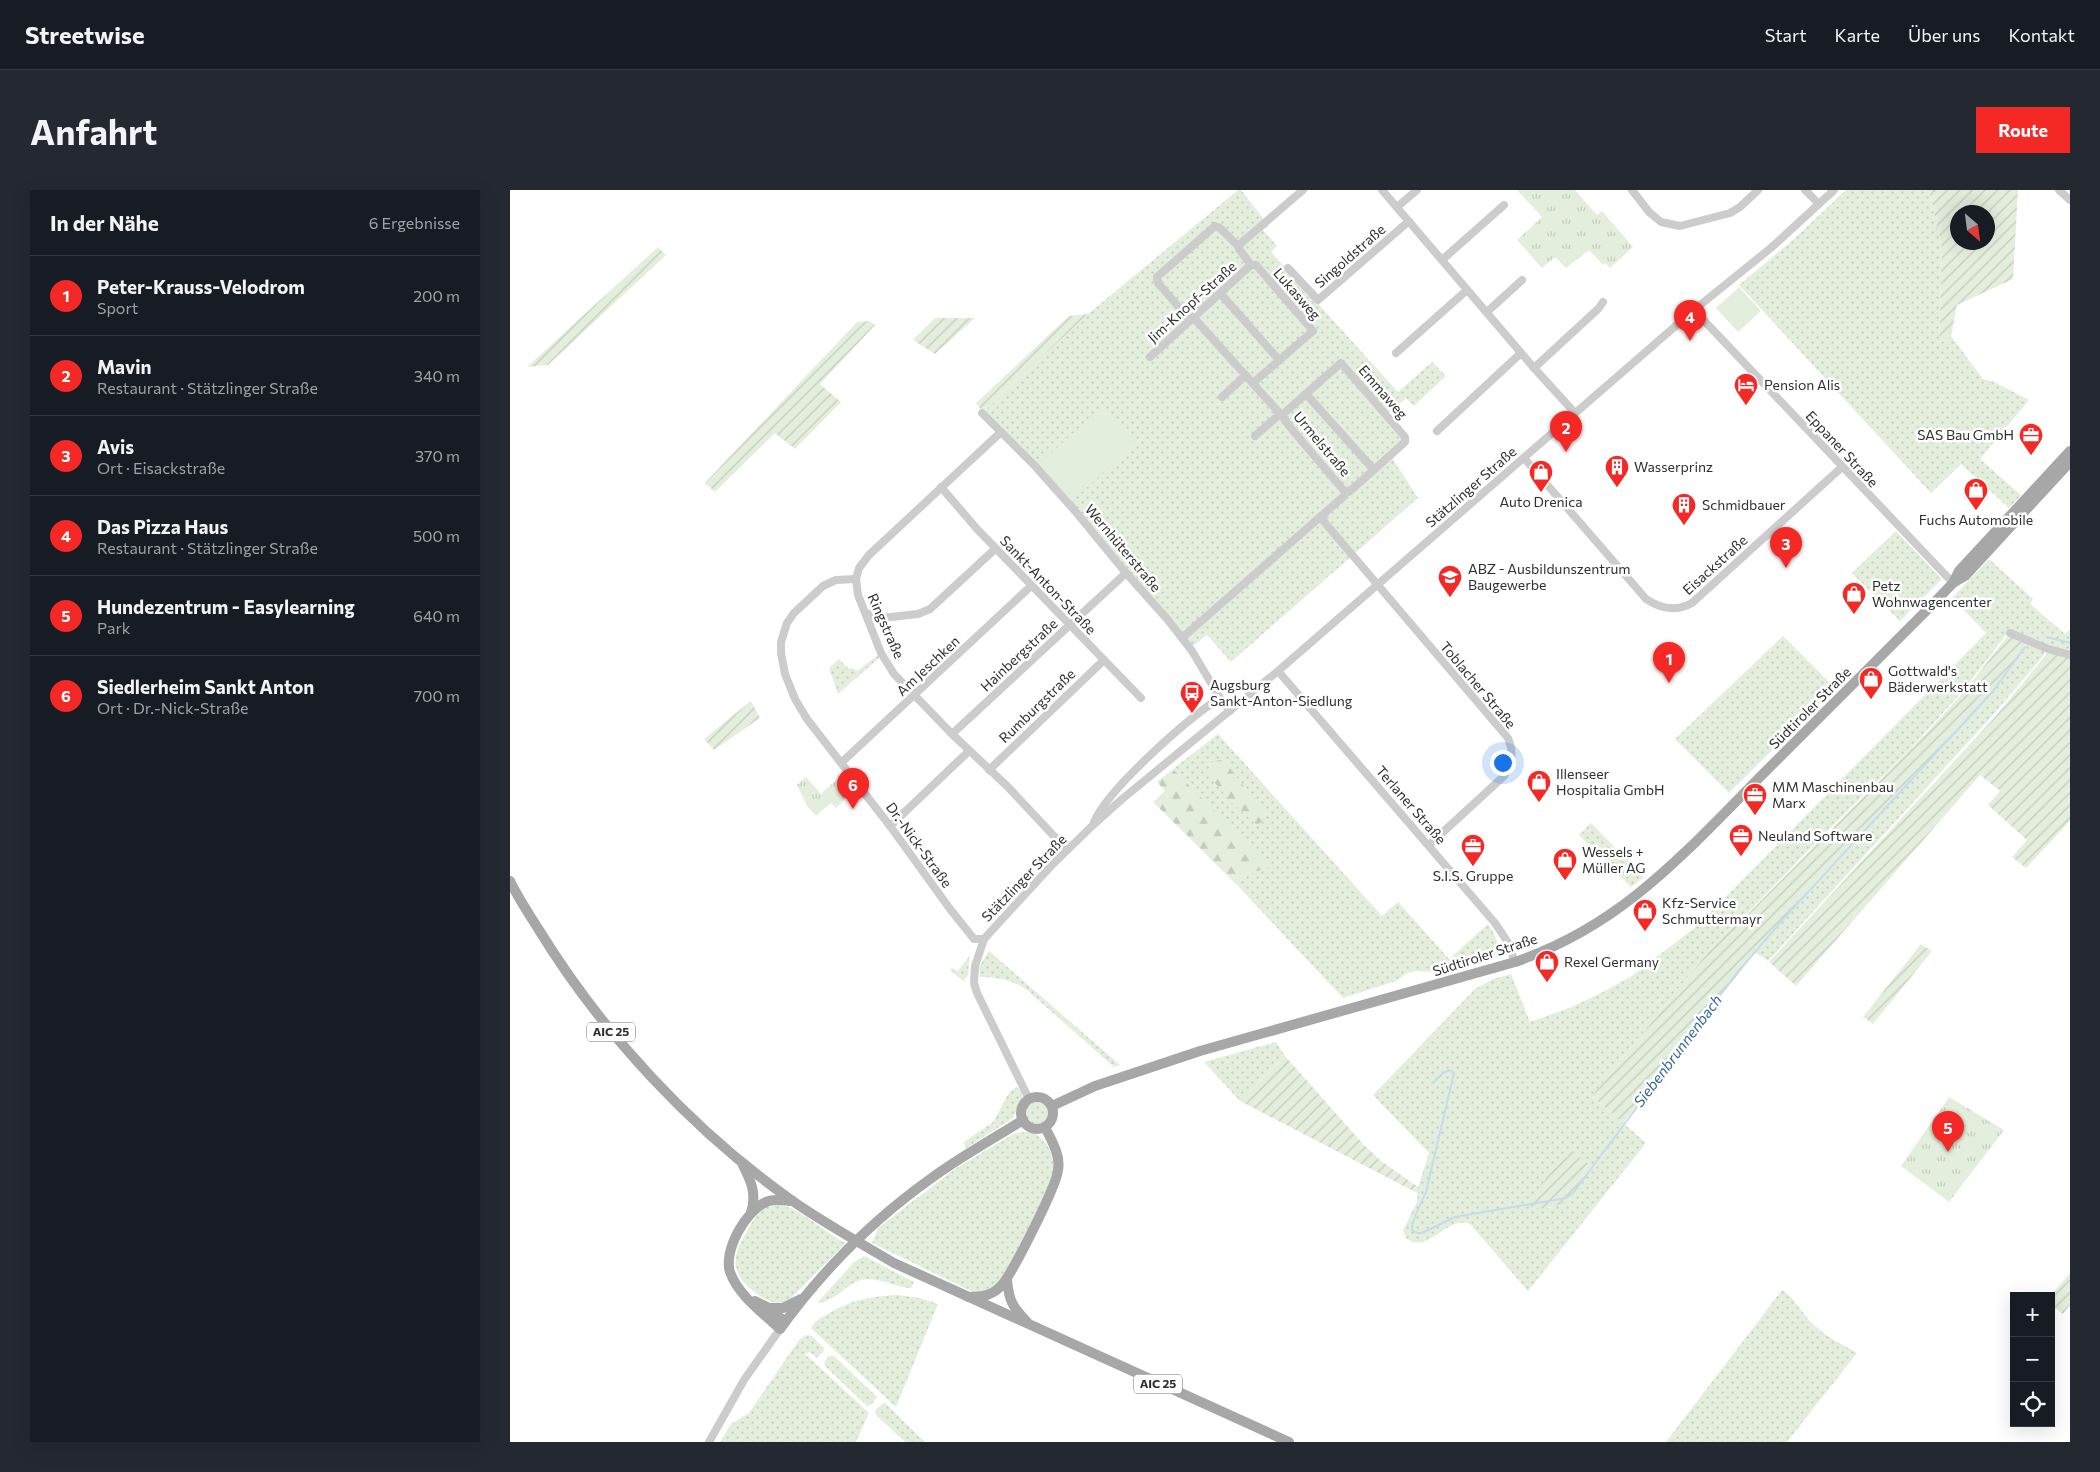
<!DOCTYPE html>
<html lang="de">
<meta charset="utf-8">
<style>
:root{--surface:#171b24;--page:#242831;--text:#f1f3f6;--muted:#9ea1a6;--line:#363941;--accent:#f42824}
body{margin:0;font-family:Commissioner,sans-serif;background:var(--page);color:var(--text)}
.controls{position:absolute;right:15px;bottom:15px;display:grid;overflow:hidden;border-radius:0px;box-shadow:0 5px 20px #0002}
.controls button{width:45px;height:45px;display:grid;place-items:center;padding:0;border:0;border-bottom:1px solid var(--line);background:var(--surface);color:var(--text);font:25px sans-serif}
.compass{position:absolute;left:1440px;top:15px;width:45px;height:45px;border-radius:50%;background:var(--surface);box-shadow:0 5px 20px #0002;rotate:152deg}
.you{position:absolute;left:992px;top:572px;width:18px;height:18px;margin:-12px;border:4px solid #fff;border-radius:50%;background:#1a73e8;box-shadow:0 0 0 8px #1a73e833}
.badge{display:grid;place-items:center;width:32px;height:32px;border-radius:50%;background:var(--accent);color:#fff;font-size:16px;font-weight:700}
.pin{position:absolute;translate:-50% -41px;filter:drop-shadow(0 1px 2px #0008)}
.pin::after{content:'';position:absolute;top:26px;width:18px;height:15px;background:inherit;clip-path:polygon(0 0,100% 0,50% 100%)}
.list{margin:0;padding:0;list-style:none}
h2{display:flex;justify-content:space-between;align-items:center;height:65px;margin:0;padding:0 20px;font-size:21px}
h2 small{font-size:16px;font-weight:400;color:var(--muted)}
.list li{display:grid;grid-template-columns:32px 1fr auto;gap:15px;align-items:center;box-sizing:border-box;height:80px;padding:0 20px;border-top:1px solid var(--line)}
.list b{display:block;font-size:19px;white-space:nowrap}
.list p{margin:0;font-size:16px;white-space:nowrap;color:var(--muted)}
.list em{font-size:16px;font-style:normal;color:var(--muted)}
.icon{flex:none;width:28px;height:28px;fill:none;stroke:currentColor;stroke-width:2;stroke-linecap:round;stroke-linejoin:round}
.map{position:relative;flex:none;width:1560px;height:1252px;overflow:hidden;border-radius:0px}
header{display:flex;align-items:center;gap:30px;box-sizing:border-box;height:70px;padding:0 25px;background:var(--surface);border-bottom:1px solid var(--line)}
header strong{font-size:24px}
nav{display:flex;gap:28px;margin-inline-start:auto;font-size:18px}
.intro{display:flex;align-items:center;justify-content:space-between;box-sizing:border-box;height:120px;padding:0 30px}
h1{margin:0;font-size:35px}
.button{padding:12px 22px;border-radius:0px;background:var(--accent);color:#fff;font-size:18px;font-weight:700}
main{display:flex;gap:30px;padding:0 30px}
aside{flex:1;background:var(--surface);border-radius:0px;box-shadow:0 5px 20px #0002}
.map>svg:first-child{display:block}
.grass{fill:url(#grass-dots);fill-rule:evenodd}
.forest{fill:url(#forest-firs)}
.park{fill:url(#park-tufts)}
.garden{fill:url(#garden-furrows);fill-rule:evenodd}
.pitch{fill:#e4eedc}
.lines{fill:none;stroke-linecap:round;stroke-linejoin:round}
.stream{stroke:#c7dbef;stroke-width:2}
.minor{stroke:#ccc;stroke-width:8}
.major{stroke:#a7a7a7;stroke-width:10}
.labels{text-anchor:middle;stroke-width:5;stroke-linejoin:round;paint-order:stroke}
.shield{fill:#fff;stroke:#6d6d6d;stroke-width:1}
.shield-label{font-size:12px;font-weight:bold;fill:#2f2f2f}
.street-label{font-size:14px;fill:#2f2f2f;stroke:#fff}
.poi-label{font-size:14px;fill:#2f2f2f;stroke:#fff;text-anchor:start}
.water-label{font-size:15px;font-style:italic;fill:#366999;stroke:#fff}
</style>
<header>
<strong>Streetwise</strong>
<nav><a>Start</a><a>Karte</a><a>Über uns</a><a>Kontakt</a></nav>
</header>
<div class="intro"><h1>Anfahrt</h1><a class="button">Route</a></div>
<main>
<aside>
<h2>In der Nähe<small>6 Ergebnisse</small></h2>
<ul class="list">
<li><span class="badge">1</span><div><b>Peter-Krauss-Velodrom</b><p>Sport</p></div><em>200 m</em></li>
<li><span class="badge">2</span><div><b>Mavin</b><p>Restaurant · Stätzlinger Straße</p></div><em>340 m</em></li>
<li><span class="badge">3</span><div><b>Avis</b><p>Ort · Eisackstraße</p></div><em>370 m</em></li>
<li><span class="badge">4</span><div><b>Das Pizza Haus</b><p>Restaurant · Stätzlinger Straße</p></div><em>500 m</em></li>
<li><span class="badge">5</span><div><b>Hundezentrum - Easylearning</b><p>Park</p></div><em>640 m</em></li>
<li><span class="badge">6</span><div><b>Siedlerheim Sankt Anton</b><p>Ort · Dr.-Nick-Straße</p></div><em>700 m</em></li>
</ul>
</aside>
<div class="map">
<svg width="1560" height="1252" viewBox="0 0 1560 1252">
<defs>
<pattern id="grass-dots" width="8" height="8" patternUnits="userSpaceOnUse" patternTransform="scale(1.25)"><rect width="8" height="8" fill="#e4eedc"/><path d="M2 2h.1M6 6h.1" fill="none" stroke="#c4ccbd" stroke-width="1.8" stroke-linecap="round"/></pattern>
<pattern id="forest-firs" width="22" height="20" patternUnits="userSpaceOnUse" patternTransform="scale(1.25)"><rect width="22" height="20" fill="#e4eedc"/><path d="M5 1l3.5 6h-7zM16 11l3.5 6h-7z" fill="#c4ccbd"/></pattern>
<pattern id="park-tufts" width="24" height="20" patternUnits="userSpaceOnUse" patternTransform="scale(1.25)"><rect width="24" height="20" fill="#e4eedc"/><path d="M3 7l-1-3M5 7V3M7 7l1-3M15 17l-1-3M17 17v-4M19 17l1-3" fill="none" stroke="#c4ccbd"/></pattern>
<pattern id="garden-furrows" width="10" height="10" patternUnits="userSpaceOnUse" patternTransform="scale(1.25)"><rect width="10" height="10" fill="#e4eedc"/><path d="M-1 1l2-2M0 10L10 0M9 11l2-2" fill="none" stroke="#c4ccbd"/></pattern>
</defs>
<rect width="100%" height="100%" fill="#fff"/>
<g class="grass">
<polygon points="728,0 731,0 759,36 753,40 767,56 761,62 888,202 922,172 936,186 904,216 896,208 878,224 900,251 882,268 908,308 721,472 697,445 682,457 473,222 578,124"/>
<polygon points="1336,0 1419,0 1432,57 1429,153 1441,146 1473,189 1484,192 1519,210 1470,269 1511,305 1499,318 1451,274 1421,303 1229,95 1284,49"/>
<polygon points="1386,341 1432,389 1390,431 1342,383"/>
<path d="M 1479,369 L 1523,409 L 1520,414 L 1555,444 L 1559,440 L 1560,442 L 1560,463 L 1499,441 L 1452,502 L 1401,558 L 1313,645 L 1230,731 L 1211,746 L 1082,906 L 1136,953 L 1018,1101 L 960,1034 C 938,1024 917,1066 896,1048 L 893,1040 L 907,1012 L 908,997 L 919,963 L 863,905 L 965,799 L 983,789 L 1001,784 L 1020,832 L 1062,817 L 1091,803 L 1122,786 L 1187,736 L 1476,443 L 1442,408 ZM 1074,990 L 1062,1004 L 1040,1018 L 1022,1017 Z"/>
<polygon points="1273,446 1325,498 1219,603 1165,549"/>
<path d="M 1517,453 L 1534,461 L 1534,465 L 1482,526 L 1258,771 L 1245,762 C 1295,703 1347,648 1399,593 C 1441,549 1485,505 1517,453 Z"/>
<polygon points="368,465 369,468 328,504 319,478 329,469 339,479 342,478 347,481"/>
<path d="M 708,544 L 872,726 L 888,712 L 939,769 L 978,734 C 984,744 990,752 987,764 L 928,782 L 905,781 L 897,783 L 886,791 L 833,808 L 727,695 L 738,684 L 759,677 L 663,579 Z"/>
<polygon points="1081,633 1134,687 1121,697 1069,645"/>
<path d="M 479,761 L 610,875 L 604,877 L 516,799 C 501,790 488,787 470,787 L 469,777 Z"/>
<polygon points="460,765 458,785 453,791 440,780 442,778 448,781"/>
<polygon points="766,852 775,866 730,911 694,872"/>
<polygon points="506,897 511,900 513,907 503,928 455,959 454,952 483,932 499,903"/>
<circle cx="527" cy="924" r="12"/>
<path d="M 520,941 C 535,948 543,960 544,977 C 544,997 505,1065 495,1086 C 486,1097 479,1102 465,1103 L 362,1053 L 368,1038 L 445,979 L 503,944 Z"/>
<path d="M 263,1014 C 290,1015 312,1042 336,1053 L 278,1111 C 263,1115 258,1112 246,1103 C 218,1083 222,1064 239,1038 C 245,1027 250,1018 263,1014 Z"/>
<path d="M 354,1066 L 404,1092 L 401,1098 C 385,1097 368,1086 351,1090 C 335,1094 326,1112 307,1113 L 344,1072 Z"/>
<path d="M 1272,1100 C 1285,1108 1292,1124 1304,1135 C 1316,1147 1332,1154 1347,1163 L 1277,1252 L 1156,1252 Z"/>
<path d="M 388,1105 L 410,1108 L 428,1114 L 386,1217 L 301,1138 C 304,1132 310,1128 316,1125 C 339,1110 362,1106 388,1105 Z"/>
<polygon points="296,1145 302,1146 315,1159 307,1168 299,1162 295,1164 359,1223 346,1252 210,1252 221,1234 239,1223 289,1150"/>
<polygon points="319,1166 324,1166 367,1207 361,1215 357,1216 314,1175 315,1171"/>
<polygon points="375,1213 415,1252 395,1252 366,1225 365,1221 372,1214"/>
</g>
<g class="forest">
<polygon points="713,569 735,598 756,619 756,629 747,635 723,614 699,586 700,573"/>
<polygon points="663,579 760,677 738,684 727,695 643,612 655,601 647,592"/>
</g>
<g class="park">
<polygon points="1007,0 1065,0 1087,25 1092,21 1123,57 1100,78 1095,73 1093,75 1079,60 1056,78 1045,67 1032,78 1007,50 1032,27"/>
<polygon points="332,585 344,600 326,618 321,613 306,626 297,616 287,595 296,587 311,604"/>
<polygon points="1439,907 1494,940 1439,1012 1391,976"/>
</g>
<g class="garden">
<path d="M 1419,0 L 1508,0 L 1503,89 L 1447,115 L 1441,146 L 1429,154 L 1432,57 ZM 1448,22 L 1478,22 L 1478,52 L 1448,52 Z"/>
<polygon points="148,57 156,65 38,175 17,177"/>
<polygon points="578,124 473,222 466,213 559,126"/>
<polygon points="425,128 465,128 425,164 403,150"/>
<polygon points="359,131 365,135 310,194 331,212 285,259 265,243 205,302 195,293 347,132"/>
<path d="M 1500,443 L 1518,451 C 1489,498 1451,539 1413,579 C 1369,626 1323,671 1281,720 C 1221,788 1170,863 1113,933 L 1082,906 L 1211,746 L 1230,732 L 1421,538 L 1453,503 Z"/>
<polygon points="1540,460 1560,465 1560,631 1516,678 1502,667 1517,650 1478,615 1490,601 1470,585 1286,796 1259,772 1484,528"/>
<polygon points="241,511 250,528 204,560 194,549"/>
<polygon points="1411,754 1422,761 1363,834 1353,827"/>
<polygon points="775,866 854,955 871,971 908,997 909,1004 730,911"/>
<path d="M 1059,958 L 1082,977 C 1067,1003 1049,1027 1016,1015 Z"/>
<polygon points="1560,1083 1560,1115 1553,1124 1541,1115 1540,1106"/>
</g>
<g class="pitch">
<polygon points="1229,97 1251,121 1228,142 1206,118"/>
<polygon points="592,217 625,254 561,312 528,275"/>
</g>
<g class="lines">
<g class="stream">
<polyline points="1537,447 1560,453"/>
<path d="M 923,893 L 933,883 L 940,880 L 944,883 L 916,1002 C 912,1013 901,1030 902,1040 L 907,1043 L 912,1043 L 945,1027 L 1056,1008 L 1064,1002 L 1075,987 L 1226,784 L 1276,726 L 1483,501 L 1515,457"/>
</g>
<g class="minor">
<polyline points="872,0 1024,178"/>
<polyline points="1122,0 1139,22 1151,32 1170,36 1220,23 1230,17 1248,0"/>
<polyline points="1295,0 1309,14"/>
<polyline points="1549,0 1560,10"/>
<polyline points="887,17 907,0"/>
<polyline points="932,70 994,15"/>
<polyline points="741,75 746,75 803,141 743,193"/>
<polyline points="741,75 729,59 730,54 793,0"/>
<polyline points="778,78 808,110 899,31"/>
<polyline points="710,103 769,170"/>
<polyline points="1184,120 1443,393"/>
<polyline points="977,122 1012,90"/>
<polyline points="683,127 773,227 779,236 835,302"/>
<polyline points="680,130 648,93 647,87 705,36 710,38 729,57"/>
<polyline points="886,163 957,100"/>
<polyline points="640,167 741,75"/>
<polyline points="796,204 864,280"/>
<polyline points="712,207 736,185"/>
<polyline points="472,223 525,276 565,321 616,383 658,430 682,461 710,508 720,521"/>
<polyline points="1065,223 1024,178 1088,119 1093,112"/>
<polyline points="927,241 1011,163"/>
<polyline points="491,242 359,365 349,378 346,389 348,405 371,463 384,484 442,544 498,597 557,660"/>
<polyline points="745,246 770,224"/>
<path d="M 1014,268 L 1136,409 C 1151,419 1166,422 1182,413 L 1332,277"/>
<polyline points="431,297 467,339 631,508"/>
<path d="M 810,327 L 998,548 C 1004,562 1002,572 994,586 L 919,655"/>
<polyline points="346,389 326,390 313,396 284,423 277,433 271,452 271,463 275,484 285,509 297,529 380,636 440,719 464,749 474,749"/>
<polyline points="356,423 372,428 408,424 420,419 485,359"/>
<polyline points="1500,443 1538,459 1560,465"/>
<polyline points="672,448 834,306 835,302 839,302 895,252 895,247 831,173 772,225"/>
<polyline points="768,481 985,733 997,751 1005,772"/>
<polyline points="442,544 616,383"/>
<polyline points="331,573 521,396"/>
<polyline points="479,580 594,470"/>
<path d="M 584,632 C 598,599 678,528 710,508"/>
<polyline points="380,636 459,561"/>
<polyline points="519,909 467,803 464,793 465,776 474,749 541,676 582,636 611,610 768,481 1184,120 1262,57 1324,0"/>
<polyline points="199,1252 234,1190 270,1139"/>
</g>
<g class="major">
<polyline points="1443,393 1455,386 1560,272"/>
<path d="M 0,691 C 8,708 19,724 29,740 C 93,844 183,941 284,1012 C 316,1034 350,1053 384,1073 L 779,1252"/>
<circle cx="527" cy="923" r="16"/>
<path d="M 542,916 L 585,896 L 690,861 L 1005,772 C 1110,736 1171,667 1247,590 C 1304,533 1361,476 1418,419 L 1443,393 L 1449,381 L 1560,261"/>
<path d="M 232,973 C 241,991 247,1003 241,1023"/>
<path d="M 283,1011 C 275,1011 264,1008 256,1012 C 236,1020 213,1061 220,1082 C 228,1105 253,1123 270,1139 C 312,1081 365,1028 423,987 C 452,966 483,949 513,930"/>
<path d="M 497,1090 C 499,1111 502,1116 517,1132"/>
<path d="M 458,1107 C 471,1107 481,1106 490,1097 C 501,1087 547,995 548,980 C 551,965 541,950 535,937"/>
<polyline points="245,1111 259,1118 275,1132"/>
<polyline points="259,1118 273,1118 291,1109"/>
</g>
</g>
<defs>
<symbol id="hotel-pin" viewBox="-11 -11 22 30"><path d="M0 17L-7.5 6A9.5 9.5 0 1 1 7.5 6Z" fill="#f42824" stroke="#fff"/><path d="M-6-4.5h1.5V1H6V5H4.5V3h-9V5H-6ZM-4 0a1.8 1.8 0 1 1 3.6 0ZM.5 0V-2.5h3Q6-2.5 6 0Z" fill="#fff"/></symbol>
<symbol id="office-pin" viewBox="-11 -11 22 30"><path d="M0 17L-7.5 6A9.5 9.5 0 1 1 7.5 6Z" fill="#f42824" stroke="#fff"/><path d="M-6-3h4V-5.5h4V-3h4V5H-6ZM-1-4.5V-3h2v-1.5ZM-6 0V1H6V0Z" fill="#fff"/></symbol>
<symbol id="building-pin" viewBox="-11 -11 22 30"><path d="M0 17L-7.5 6A9.5 9.5 0 1 1 7.5 6Z" fill="#f42824" stroke="#fff"/><path d="M-4-6H4V6H1V3H-1V6H-4ZM-2.5-4.3h1.7v1.8h-1.7ZM.8-4.3h1.7v1.8H.8ZM-2.5-1h1.7V.8h-1.7ZM.8-1h1.7V.8H.8Z" fill="#fff"/></symbol>
<symbol id="shop-pin" viewBox="-11 -11 22 30"><path d="M0 17L-7.5 6A9.5 9.5 0 1 1 7.5 6Z" fill="#f42824" stroke="#fff"/><path d="M-5-2.5h2.3a2.7 3.5 0 0 1 5.4 0H5L5.5 6h-11ZM-1.5-2.5h3a1.5 2.3 0 0 0-3 0Z" fill="#fff"/></symbol>
<symbol id="school-pin" viewBox="-11 -11 22 30"><path d="M0 17L-7.5 6A9.5 9.5 0 1 1 7.5 6Z" fill="#f42824" stroke="#fff"/><path d="M0-5L7-2L0 1L-7-2ZM-4 1L0 2.5L4 1V4Q0 6-4 4Z" fill="#fff"/></symbol>
<symbol id="bus-pin" viewBox="-11 -11 22 30"><path d="M0 17L-7.5 6A9.5 9.5 0 1 1 7.5 6Z" fill="#f42824" stroke="#fff"/><path d="M-5-6H5V4H4V6H2V4H-2V6H-4V4H-5ZM-3.5-4V0h7V-4ZM-3.5 1.2v1.5H-2V1.2ZM2 1.2v1.5H3.5V1.2Z" fill="#fff"/></symbol>
</defs>
<g fill-rule="evenodd">
<use href="#hotel-pin" x="1222" y="181" width="28" height="38"/>
<use href="#office-pin" x="1507" y="231" width="28" height="38"/>
<use href="#building-pin" x="1093" y="263" width="28" height="38"/>
<use href="#shop-pin" x="1017" y="268" width="28" height="38"/>
<use href="#shop-pin" x="1452" y="286" width="28" height="38"/>
<use href="#building-pin" x="1160" y="301" width="28" height="38"/>
<use href="#school-pin" x="926" y="373" width="28" height="38"/>
<use href="#shop-pin" x="1330" y="390" width="28" height="38"/>
<use href="#shop-pin" x="1347" y="475" width="28" height="38"/>
<use href="#bus-pin" x="668" y="489" width="28" height="38"/>
<use href="#shop-pin" x="1015" y="578" width="28" height="38"/>
<use href="#office-pin" x="1231" y="591" width="28" height="38"/>
<use href="#office-pin" x="1217" y="632" width="28" height="38"/>
<use href="#office-pin" x="949" y="642" width="28" height="38"/>
<use href="#shop-pin" x="1041" y="656" width="28" height="38"/>
<use href="#shop-pin" x="1121" y="707" width="28" height="38"/>
<use href="#shop-pin" x="1023" y="758" width="28" height="38"/>
</g>
<g class="labels">
<g class="shield">
<rect x="77" y="832.5" width="48" height="19" rx="4"/>
<rect x="624" y="1184.5" width="48" height="19" rx="4"/>
</g>
<g class="shield-label">
<text x="101" y="846">AIC 25</text>
<text x="648" y="1198">AIC 25</text>
</g>
<g class="street-label">
<text transform="translate(840 66) rotate(-41)" y="5">Singoldstraße</text>
<text transform="translate(787 104) rotate(49)" y="5">Lukasweg</text>
<text transform="translate(682 112) rotate(-42)" y="5">Jim-Knopf-Straße</text>
<text transform="translate(873 202) rotate(49)" y="5">Emmaweg</text>
<text transform="translate(812 254) rotate(50)" y="5">Urmelstraße</text>
<text transform="translate(1332 259) rotate(47)" y="5">Eppaner Straße</text>
<text transform="translate(961 297) rotate(-41)" y="5">Stätzlinger Straße</text>
<text transform="translate(613 358) rotate(50)" y="5">Wernhüterstraße</text>
<text transform="translate(1205 375) rotate(-42)" y="5">Eisackstraße</text>
<text transform="translate(538 395) rotate(46)" y="5">Sankt-Anton-Straße</text>
<text transform="translate(376 436) rotate(66)" y="5">Ringstraße</text>
<text transform="translate(509 465) rotate(-43)" y="5">Hainbergstraße</text>
<text transform="translate(418 476) rotate(-43)" y="5">Am Jeschken</text>
<text transform="translate(968 495) rotate(50)" y="5">Toblacher Straße</text>
<text transform="translate(527 516) rotate(-44)" y="5">Rumburgstraße</text>
<text transform="translate(1300 518) rotate(-45)" y="5">Südtiroler Straße</text>
<text transform="translate(901 615) rotate(49)" y="5">Terlaner Straße</text>
<text transform="translate(409 655) rotate(54)" y="5">Dr.-Nick-Straße</text>
<text transform="translate(514 688) rotate(-46)" y="5">Stätzlinger Straße</text>
<text transform="translate(975 765) rotate(-18)" y="5">Südtiroler Straße</text>
</g>
<g class="poi-label">
<text x="1254" y="200">Pension Alis</text>
<text x="1504" y="250" text-anchor="end">SAS Bau GmbH</text>
<text x="1124" y="282">Wasserprinz</text>
<text x="1031" y="317" text-anchor="middle">Auto Drenica</text>
<text x="1192" y="320">Schmidbauer</text>
<text x="1466" y="335" text-anchor="middle">Fuchs Automobile</text>
<text x="958" y="384">ABZ - Ausbildunszentrum<tspan x="958" dy="16">Baugewerbe</tspan></text>
<text x="1362" y="401">Petz<tspan x="1362" dy="16">Wohnwagencenter</tspan></text>
<text x="1378" y="486">Gottwald's<tspan x="1378" dy="16">Bäderwerkstatt</tspan></text>
<text x="700" y="500">Augsburg<tspan x="700" dy="16">Sankt-Anton-Siedlung</tspan></text>
<text x="1046" y="589">Illenseer<tspan x="1046" dy="16">Hospitalia GmbH</tspan></text>
<text x="1262" y="602">MM Maschinenbau<tspan x="1262" dy="16">Marx</tspan></text>
<text x="1248" y="651">Neuland Software</text>
<text x="1072" y="667">Wessels +<tspan x="1072" dy="16">Müller AG</tspan></text>
<text x="963" y="691" text-anchor="middle">S.I.S. Gruppe</text>
<text x="1152" y="718">Kfz-Service<tspan x="1152" dy="16">Schmuttermayr</tspan></text>
<text x="1054" y="777">Rexel Germany</text>
</g>
<g class="water-label">
<text transform="translate(1168 861) rotate(-53)" y="5">Siebenbrunnenbach</text>
</g>
</g>
</svg>
<div class="controls">
<button>+</button>
<button>−</button>
<button><svg class="icon" aria-label="locate" viewBox="0 0 24 24"><circle cx="12" cy="12" r="6"/><path d="M12 2v4M12 18v4M2 12h4M18 12h4"/></svg></button>
</div>
<svg class="compass" viewBox="-18 -18 36 36"><path d="M0-13l5 13h-10z" fill="#e53935"/><path d="M0 13l5-13h-10z" fill="#9ea1a6"/></svg>
<div class="you"></div>
<div class="pin badge" style="left:1159px;top:493px">1</div>
<div class="pin badge" style="left:1056px;top:262px">2</div>
<div class="pin badge" style="left:1276px;top:378px">3</div>
<div class="pin badge" style="left:1180px;top:151px">4</div>
<div class="pin badge" style="left:1438px;top:962px">5</div>
<div class="pin badge" style="left:343px;top:619px">6</div>
</div>
</main>
